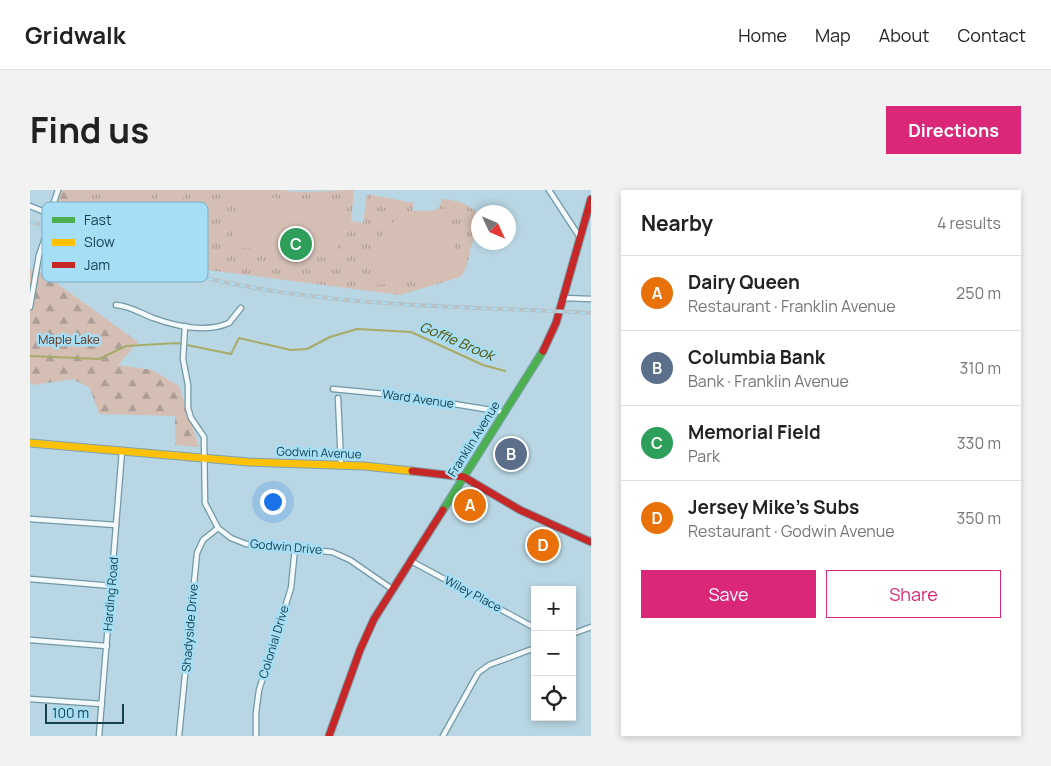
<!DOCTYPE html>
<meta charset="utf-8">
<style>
:root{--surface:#fff;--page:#f2f2f2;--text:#222;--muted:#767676;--line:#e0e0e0;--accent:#db2777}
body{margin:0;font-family:Manrope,sans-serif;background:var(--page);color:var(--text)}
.controls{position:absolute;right:15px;bottom:15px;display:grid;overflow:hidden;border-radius:0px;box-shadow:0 2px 8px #0003}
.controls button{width:45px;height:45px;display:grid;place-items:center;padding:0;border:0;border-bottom:1px solid var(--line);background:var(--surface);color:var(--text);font:25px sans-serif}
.compass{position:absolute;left:441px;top:15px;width:45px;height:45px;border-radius:50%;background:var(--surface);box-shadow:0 2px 8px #0003;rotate:134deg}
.scale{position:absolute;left:15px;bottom:12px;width:79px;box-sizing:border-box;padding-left:5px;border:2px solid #144150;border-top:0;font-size:14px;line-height:18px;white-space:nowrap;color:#144150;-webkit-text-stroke:4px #a6def5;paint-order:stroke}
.you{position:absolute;left:242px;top:311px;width:18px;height:18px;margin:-12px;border:4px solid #fff;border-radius:50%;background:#1a73e8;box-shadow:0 0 0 8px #1a73e833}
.badge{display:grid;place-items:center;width:32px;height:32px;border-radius:50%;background:var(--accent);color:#fff;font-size:16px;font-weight:700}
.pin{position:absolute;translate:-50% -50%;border:2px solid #fff;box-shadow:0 1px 5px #0006}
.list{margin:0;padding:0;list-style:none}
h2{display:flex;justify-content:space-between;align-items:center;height:65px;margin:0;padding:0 20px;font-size:21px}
h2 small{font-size:16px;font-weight:400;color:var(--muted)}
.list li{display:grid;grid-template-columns:32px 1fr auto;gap:15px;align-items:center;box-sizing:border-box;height:75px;padding:0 20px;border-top:1px solid var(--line)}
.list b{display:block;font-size:19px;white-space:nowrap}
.list p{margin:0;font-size:16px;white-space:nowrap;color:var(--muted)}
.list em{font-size:16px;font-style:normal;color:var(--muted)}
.actions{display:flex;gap:10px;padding:15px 20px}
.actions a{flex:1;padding:11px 0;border:1px solid var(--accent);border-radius:0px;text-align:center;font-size:18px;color:var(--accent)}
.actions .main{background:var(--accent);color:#fff}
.icon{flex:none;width:28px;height:28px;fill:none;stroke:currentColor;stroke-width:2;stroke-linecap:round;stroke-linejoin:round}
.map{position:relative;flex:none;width:561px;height:546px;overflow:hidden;border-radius:0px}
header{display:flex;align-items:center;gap:30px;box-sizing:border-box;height:70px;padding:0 25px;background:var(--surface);border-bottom:1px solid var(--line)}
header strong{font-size:24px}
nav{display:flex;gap:28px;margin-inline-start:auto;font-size:18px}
.intro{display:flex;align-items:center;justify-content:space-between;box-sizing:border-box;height:120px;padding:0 30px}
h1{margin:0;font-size:35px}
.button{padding:12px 22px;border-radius:0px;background:var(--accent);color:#fff;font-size:18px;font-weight:700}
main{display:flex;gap:30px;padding:0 30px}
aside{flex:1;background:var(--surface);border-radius:0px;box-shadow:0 2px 8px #0003}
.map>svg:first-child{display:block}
.grass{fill:url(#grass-tufts)}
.forest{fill:url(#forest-firs)}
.garden{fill:#d5bfb5}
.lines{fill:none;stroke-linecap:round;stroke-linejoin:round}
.stream{stroke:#a7ab68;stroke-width:2}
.street-casing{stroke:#7198a5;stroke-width:7}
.fast-casing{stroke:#7da2af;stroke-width:9}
.slow-casing{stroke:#7da2af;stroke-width:9}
.jam-casing{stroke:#7da2af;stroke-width:9}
.street{stroke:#f4f9fb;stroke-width:4.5}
.fast{stroke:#4caf50;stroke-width:7}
.slow{stroke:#ffc107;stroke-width:7}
.jam{stroke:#c62828;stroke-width:7}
.rail-casing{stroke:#b8c2c7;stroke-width:4}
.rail{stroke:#a6def5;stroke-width:2;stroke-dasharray:5.5;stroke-linecap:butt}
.labels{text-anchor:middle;stroke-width:5;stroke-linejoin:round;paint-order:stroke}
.park-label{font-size:12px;fill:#662e11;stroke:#a6def5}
.street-label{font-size:12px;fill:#144150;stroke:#a6def5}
.water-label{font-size:14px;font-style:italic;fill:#544f00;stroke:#a6def5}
.key{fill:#a6def5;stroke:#7aafc4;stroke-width:1}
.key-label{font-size:14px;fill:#144150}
</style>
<header>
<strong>Gridwalk</strong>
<nav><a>Home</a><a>Map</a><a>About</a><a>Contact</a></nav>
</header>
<div class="intro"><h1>Find us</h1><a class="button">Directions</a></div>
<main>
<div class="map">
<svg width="561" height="546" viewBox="0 0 561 546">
<defs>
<pattern id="grass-tufts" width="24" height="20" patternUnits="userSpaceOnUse" patternTransform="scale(1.25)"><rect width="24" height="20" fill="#d5bfb5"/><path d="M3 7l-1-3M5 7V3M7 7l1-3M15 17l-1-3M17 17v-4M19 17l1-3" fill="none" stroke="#ac9d96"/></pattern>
<pattern id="forest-firs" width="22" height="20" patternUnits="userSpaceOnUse" patternTransform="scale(1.25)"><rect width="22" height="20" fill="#d5bfb5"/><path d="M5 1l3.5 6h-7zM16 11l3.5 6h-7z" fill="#ac9d96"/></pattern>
</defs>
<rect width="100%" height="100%" fill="#b8d6e3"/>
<path class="grass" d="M 48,0 L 250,0 C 275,4 299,0 324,0 L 321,31 L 333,33 L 337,4 L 384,13 L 382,21 L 398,23 L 408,19 L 412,9 C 427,11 437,12 448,24 L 448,43 C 437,55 442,74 430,87 L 370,105 L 179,80 L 39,39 L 57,14 Z"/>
<g class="forest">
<polygon points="29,0 48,0 57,14 20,31"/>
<polygon points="0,80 14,84 108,152 88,175 122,180 149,196 169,257 145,255 145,226 69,224 60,198 43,189 3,195 0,192"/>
</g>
<g class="garden">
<polygon points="88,0 96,0 106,8 101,15 86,3"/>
<polygon points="133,0 152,0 157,3 149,13"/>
<polygon points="132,1 148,14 141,24 125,11"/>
<path d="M 209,3 L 313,17 L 307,67 L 309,70 L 305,72 C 296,64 221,58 204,57 L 199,58 L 197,56 L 201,52 Z"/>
<polygon points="84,6 99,17 93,24 78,12"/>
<polygon points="124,12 140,25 132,35 116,22"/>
<path d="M 408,19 L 419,19 L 428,79 L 430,77 L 432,80 L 425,88 L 423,85 L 348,95 C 346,86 343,77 343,68 C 345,50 364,26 381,21 C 390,19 398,23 408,19 Z"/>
</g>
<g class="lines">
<polyline class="stream" points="0,166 69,169 96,156 147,153 201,164 209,148 261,160 277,159 300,147 327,139 381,142 453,175 475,181"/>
<defs>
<g id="street">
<polyline points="519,0 549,46"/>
<polyline points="0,16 20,24"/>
<polyline points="533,108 561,109"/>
<path d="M 86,115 C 100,116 110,123 123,128 C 145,136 176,143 199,133 L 211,118"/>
<polyline points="0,117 9,65 21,31 20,24 28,0"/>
<polyline points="155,136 153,169 158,195 158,218 161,228 174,247 175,313 188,338 201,348 216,354 302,362 320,370 362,399"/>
<polyline points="303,199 375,206 473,222"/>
<polyline points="308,208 311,274"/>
<polyline points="0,329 86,335"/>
<polyline points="381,371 505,438"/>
<polyline points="0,389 82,396"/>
<polyline points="542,444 561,437"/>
<polyline points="0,450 77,456"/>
<polyline points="0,509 72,514"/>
<polyline points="69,546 92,261"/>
<polyline points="149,546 167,363 173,350 188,338"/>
<polyline points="226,546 226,523 229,500 261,398 265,358"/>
<polyline points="413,546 448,483 459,475 505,458"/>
</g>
<polyline id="fast" points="413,320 513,161"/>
<polyline id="slow" points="0,253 218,272 334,276 382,281"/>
<g id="jam">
<polyline points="513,161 526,133 561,9"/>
<polyline points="382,281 434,287 490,320 561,352"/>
<polyline points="299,546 330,460 344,429 413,320"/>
</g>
</defs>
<use href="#street" class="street-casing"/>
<use href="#fast" class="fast-casing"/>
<use href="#slow" class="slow-casing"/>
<use href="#jam" class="jam-casing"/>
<use href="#street" class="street"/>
<use href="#fast" class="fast"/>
<use href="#slow" class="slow"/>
<use href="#jam" class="jam"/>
<defs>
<path id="rail" d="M 0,31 C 74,58 147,85 225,98 C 335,117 449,117 561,123"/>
</defs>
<use href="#rail" class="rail-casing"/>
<use href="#rail" class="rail"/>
</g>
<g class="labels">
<g class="park-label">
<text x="39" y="154">Maple Lake</text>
</g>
<g class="street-label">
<text transform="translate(388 209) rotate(8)" y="4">Ward Avenue</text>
<text transform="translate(444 249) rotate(-58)" y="4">Franklin Avenue</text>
<text transform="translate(289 263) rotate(2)" y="4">Godwin Avenue</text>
<text transform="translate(256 357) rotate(5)" y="4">Godwin Drive</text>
<text transform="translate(81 404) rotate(-85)" y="4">Harding Road</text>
<text transform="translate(443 404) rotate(28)" y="4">Wiley Place</text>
<text transform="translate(160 438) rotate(-85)" y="4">Shadyside Drive</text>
<text transform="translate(244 452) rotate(-73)" y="4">Colonial Drive</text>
</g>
<g class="water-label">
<text transform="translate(427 151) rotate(23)" y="5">Goffle Brook</text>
</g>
</g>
<rect x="12" y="12" width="166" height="80" rx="8" class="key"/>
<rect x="22" y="27" width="23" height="6" fill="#4caf50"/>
<rect x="22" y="49" width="23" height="7" fill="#ffc107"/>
<rect x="22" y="72" width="23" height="6" fill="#c62828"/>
<g class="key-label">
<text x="54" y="35">Fast</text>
<text x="54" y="57">Slow</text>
<text x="54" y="80">Jam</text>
</g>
</svg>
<div class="controls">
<button>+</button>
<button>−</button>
<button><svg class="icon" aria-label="locate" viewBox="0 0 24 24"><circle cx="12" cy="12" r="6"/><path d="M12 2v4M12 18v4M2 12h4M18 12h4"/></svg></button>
</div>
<svg class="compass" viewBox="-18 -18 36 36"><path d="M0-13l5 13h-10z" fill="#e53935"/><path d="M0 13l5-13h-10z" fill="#767676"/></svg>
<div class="scale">100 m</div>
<div class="you"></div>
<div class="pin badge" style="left:440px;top:315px;background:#e8710a">A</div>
<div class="pin badge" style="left:481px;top:264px;background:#5c6f8a">B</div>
<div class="pin badge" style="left:266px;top:54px;background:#2e9e5b">C</div>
<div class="pin badge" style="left:513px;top:355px;background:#e8710a">D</div>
</div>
<aside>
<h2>Nearby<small>4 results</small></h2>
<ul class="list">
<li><span class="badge" style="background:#e8710a">A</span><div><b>Dairy Queen</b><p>Restaurant · Franklin Avenue</p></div><em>250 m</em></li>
<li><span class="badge" style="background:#5c6f8a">B</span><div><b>Columbia Bank</b><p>Bank · Franklin Avenue</p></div><em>310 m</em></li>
<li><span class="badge" style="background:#2e9e5b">C</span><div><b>Memorial Field</b><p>Park</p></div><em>330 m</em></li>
<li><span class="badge" style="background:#e8710a">D</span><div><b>Jersey Mike's Subs</b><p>Restaurant · Godwin Avenue</p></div><em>350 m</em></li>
</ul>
<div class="actions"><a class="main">Save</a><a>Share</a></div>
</aside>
</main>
